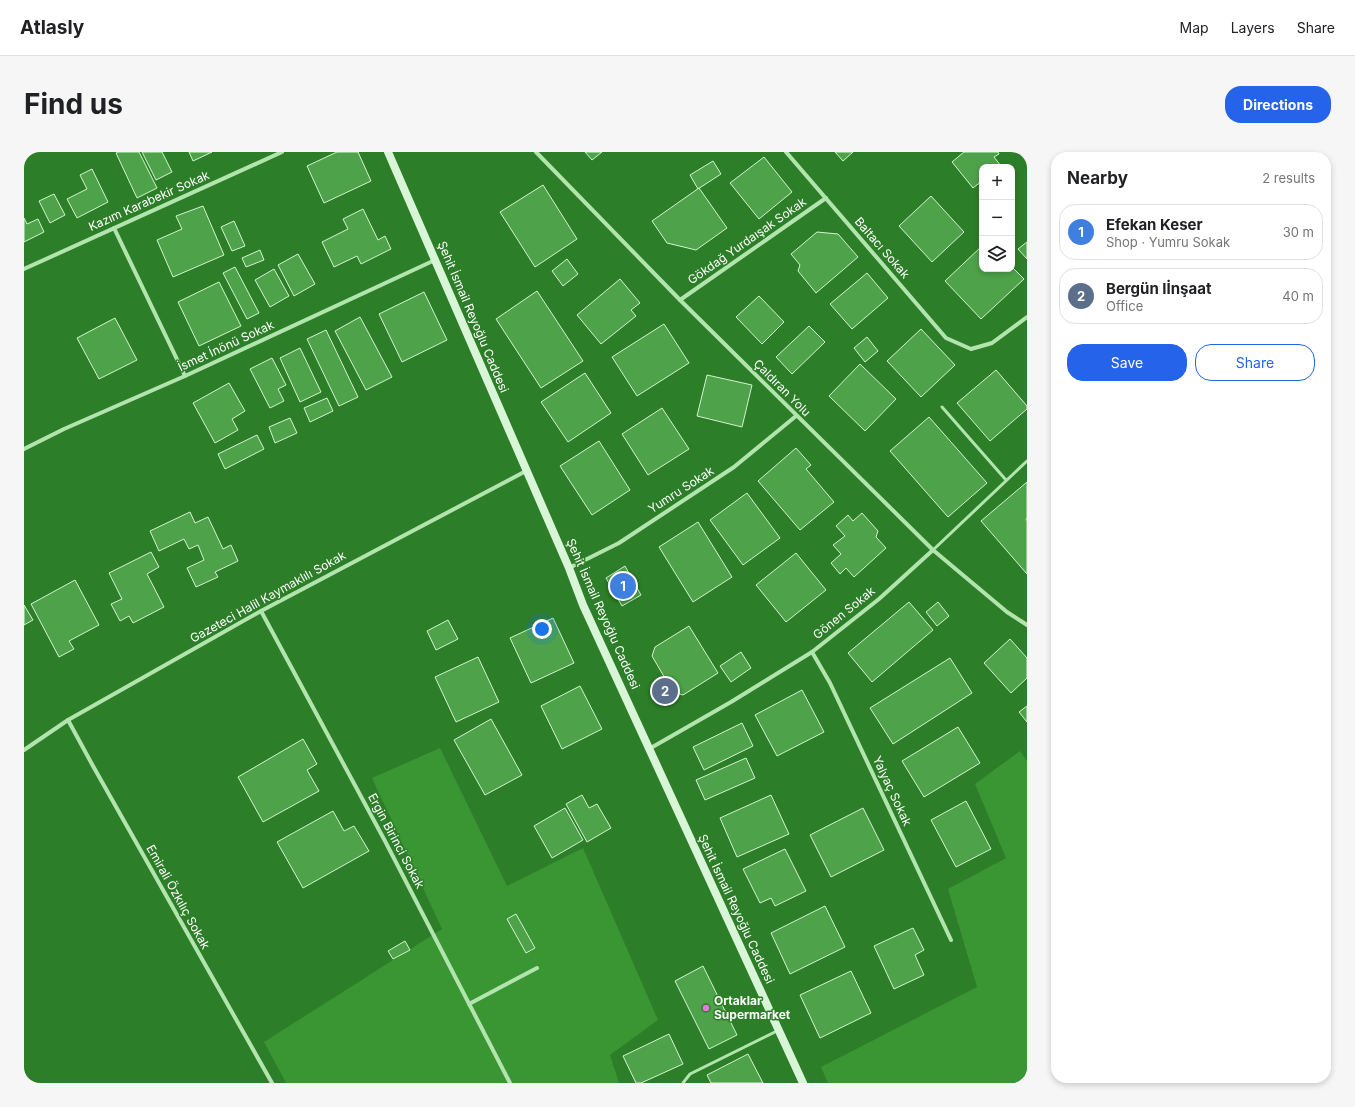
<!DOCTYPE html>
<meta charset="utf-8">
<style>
:root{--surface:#fff;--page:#f6f6f6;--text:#202124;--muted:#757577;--line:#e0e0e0;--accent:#2563eb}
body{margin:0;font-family:Inter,sans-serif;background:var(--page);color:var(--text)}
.controls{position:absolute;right:12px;top:12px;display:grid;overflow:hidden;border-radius:8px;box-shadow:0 2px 6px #0003}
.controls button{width:36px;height:36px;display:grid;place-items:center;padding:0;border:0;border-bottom:1px solid var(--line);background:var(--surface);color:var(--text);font:20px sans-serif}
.you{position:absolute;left:518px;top:477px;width:14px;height:14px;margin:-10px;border:3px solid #fff;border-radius:50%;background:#1a73e8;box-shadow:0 0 0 6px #1a73e833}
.badge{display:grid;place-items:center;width:26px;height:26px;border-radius:50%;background:var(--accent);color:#fff;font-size:13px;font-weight:700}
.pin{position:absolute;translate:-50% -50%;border:2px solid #fff;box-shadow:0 1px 4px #0006}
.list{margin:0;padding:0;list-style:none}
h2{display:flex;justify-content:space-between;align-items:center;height:52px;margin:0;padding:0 16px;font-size:17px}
h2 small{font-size:13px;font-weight:400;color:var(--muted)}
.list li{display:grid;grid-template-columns:26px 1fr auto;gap:12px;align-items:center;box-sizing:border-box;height:56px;margin:0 8px 8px;padding:0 8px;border:1px solid var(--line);border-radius:16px}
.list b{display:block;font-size:15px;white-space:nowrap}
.list p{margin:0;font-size:13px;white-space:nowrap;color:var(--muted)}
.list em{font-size:13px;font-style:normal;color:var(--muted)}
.actions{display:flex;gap:8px;padding:12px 16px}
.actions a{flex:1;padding:9px 0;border:1px solid var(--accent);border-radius:16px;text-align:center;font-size:14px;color:var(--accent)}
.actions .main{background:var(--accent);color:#fff}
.icon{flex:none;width:22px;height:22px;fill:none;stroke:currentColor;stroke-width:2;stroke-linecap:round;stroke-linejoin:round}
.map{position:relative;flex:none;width:1003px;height:931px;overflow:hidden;border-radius:16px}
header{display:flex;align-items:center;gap:24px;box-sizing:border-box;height:56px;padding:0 20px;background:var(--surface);border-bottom:1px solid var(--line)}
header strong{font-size:19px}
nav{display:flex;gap:22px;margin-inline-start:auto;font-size:14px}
.intro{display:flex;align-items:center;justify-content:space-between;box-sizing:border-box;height:96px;padding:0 24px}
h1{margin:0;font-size:28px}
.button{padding:10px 18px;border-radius:16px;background:var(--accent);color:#fff;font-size:14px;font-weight:700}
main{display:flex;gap:24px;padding:0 24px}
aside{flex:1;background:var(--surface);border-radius:16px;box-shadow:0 2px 6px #0003}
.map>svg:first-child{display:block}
.green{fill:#3a9533}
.building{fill:#4ea249;stroke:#d4f4d1}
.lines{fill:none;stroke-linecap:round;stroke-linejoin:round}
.lane{stroke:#b2e5ae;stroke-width:3}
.street{stroke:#b2e5ae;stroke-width:4}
.secondary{stroke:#d9f5d7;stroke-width:8}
.poi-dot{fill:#ec75e1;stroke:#2d7e28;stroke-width:1.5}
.labels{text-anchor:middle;stroke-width:3;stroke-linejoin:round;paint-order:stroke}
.street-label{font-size:12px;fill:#fff;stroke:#2d7e28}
.poi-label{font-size:12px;font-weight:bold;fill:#fff;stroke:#2d7e28;text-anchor:start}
</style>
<header>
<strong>Atlasly</strong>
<nav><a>Map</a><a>Layers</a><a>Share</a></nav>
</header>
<div class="intro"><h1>Find us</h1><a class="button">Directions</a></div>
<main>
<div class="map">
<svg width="1003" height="931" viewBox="0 0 1003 931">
<rect width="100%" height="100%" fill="#2d7e28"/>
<g class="green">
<polygon points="416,596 483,734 559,696 634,868 586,903 595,931 262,931 240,890 418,777 348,626"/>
<polygon points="996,599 1003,609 1003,931 804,931 797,915 953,835 924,737 982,706 951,632"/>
</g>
<g class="building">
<polygon points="94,0 115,0 133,36 113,46 92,1"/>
<polygon points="118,0 138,0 148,20 132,28"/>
<polygon points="165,0 188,0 169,9"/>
<polygon points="313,0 334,0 347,29 300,51 283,14"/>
<polygon points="561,0 578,0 568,8"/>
<polygon points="811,0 829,0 819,9"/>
<polygon points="940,0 974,0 975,2 970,5 977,14 975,15 958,15 958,29 949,36 928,10"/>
<polygon points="740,5 768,40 735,67 706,31"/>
<polygon points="689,9 697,22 674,37 666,23"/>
<polygon points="68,17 84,50 53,66 43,47 63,37 56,23"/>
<polygon points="519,33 553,87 511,115 476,60"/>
<polygon points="675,36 703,76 672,98 643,91 628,69"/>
<polygon points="30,42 41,63 26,71 15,49"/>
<polygon points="907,44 940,80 908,110 875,74"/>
<polygon points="179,54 200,103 149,125 133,88 158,77 152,64"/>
<polygon points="339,57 354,88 361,84 367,97 337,112 333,104 310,115 298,90 324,77 319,67"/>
<polygon points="0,66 3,72 14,67 20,80 0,90"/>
<polygon points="210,69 221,94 208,99 197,75"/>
<polygon points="793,80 814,82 834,105 792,141 774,119 776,113 767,102"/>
<polygon points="1003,90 1003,107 994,97"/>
<polygon points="958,94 958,117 988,117 988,115 1000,127 957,167 921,129"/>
<polygon points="236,98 240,108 222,115 218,106"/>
<polygon points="274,102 291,132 270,144 254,113"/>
<polygon points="543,107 554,122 539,134 528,119"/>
<polygon points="211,115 235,161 223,167 199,121"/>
<polygon points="250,117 265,144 246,155 231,128"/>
<polygon points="843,121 864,146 828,177 806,152"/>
<polygon points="596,127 616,151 607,158 612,164 577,192 553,163"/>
<polygon points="195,130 217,174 175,194 154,150"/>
<polygon points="513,139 559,209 517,236 472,167"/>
<polygon points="400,140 423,188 378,210 355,162"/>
<polygon points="735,144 760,170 738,192 712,165"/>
<polygon points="336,165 368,225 342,238 311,179"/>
<polygon points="91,166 113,208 75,227 53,186"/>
<polygon points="640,172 665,211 613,244 588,205"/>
<polygon points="785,174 801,190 768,222 752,205"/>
<polygon points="897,177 931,213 897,245 863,209"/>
<polygon points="302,178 334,245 315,254 283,187"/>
<polygon points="843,185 854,199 841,210 830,196"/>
<polygon points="276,196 297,240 276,250 256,206"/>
<polygon points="248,206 262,233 254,237 260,249 246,256 226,217"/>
<polygon points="836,212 872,247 841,279 805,244"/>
<polygon points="972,218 1003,254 1003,257 966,289 933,251"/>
<polygon points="561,221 587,261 544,290 517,250"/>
<polygon points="683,223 728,233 718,275 673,264"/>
<polygon points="205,231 221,259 208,267 214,278 191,291 169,251"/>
<polygon points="303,246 309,259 286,270 280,256"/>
<polygon points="638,256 665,297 624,323 598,282"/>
<polygon points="905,265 963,331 924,365 866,299"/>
<polygon points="266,266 273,281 251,291 245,275"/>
<polygon points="233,283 240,297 201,317 194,302"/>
<polygon points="575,289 606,338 568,363 536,314"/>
<polygon points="772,296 787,313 782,317 810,350 776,378 734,329"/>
<polygon points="1003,330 1003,366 1002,367 1003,369 1003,422 957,369"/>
<polygon points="723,341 756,386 719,413 686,368"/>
<polygon points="166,360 171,371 184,365 199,397 207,393 214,409 191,420 194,425 172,435 163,416 180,408 174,393 165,397 160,387 135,399 126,379"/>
<polygon points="838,361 854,379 852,385 862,396 830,425 822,416 816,422 807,411 817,402 809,393 821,384 812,374 824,363 829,369"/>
<polygon points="674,370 708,425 669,450 635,395"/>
<polygon points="127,400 135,415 123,422 140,455 109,471 105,464 96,469 87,452 98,447 85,421"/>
<polygon points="772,401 802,438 762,470 732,433"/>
<polygon points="601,414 617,443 598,454 582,426"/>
<polygon points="51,428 75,473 45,489 50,497 35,505 7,452"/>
<polygon points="885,450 909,478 848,530 824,501"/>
<polygon points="914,450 925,464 913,474 902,460"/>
<polygon points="0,453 9,468 0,473"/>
<polygon points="529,466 550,511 507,531 486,486"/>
<polygon points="424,468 434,487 412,498 403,479"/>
<polygon points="665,474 694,521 659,543 649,540 628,504 631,495"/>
<polygon points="986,487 1003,506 1003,526 987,541 960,511"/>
<polygon points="717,500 727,516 707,530 696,514"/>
<polygon points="454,505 475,550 432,570 411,525"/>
<polygon points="926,506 948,541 869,592 846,556"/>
<polygon points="556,534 578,577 538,597 517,554"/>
<polygon points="778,538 800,580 753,604 731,563"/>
<polygon points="1003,554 1003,570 995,560"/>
<polygon points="467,567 498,623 461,643 430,588"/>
<polygon points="718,571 729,594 680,618 669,595"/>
<polygon points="934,575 956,611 900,645 878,609"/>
<polygon points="279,587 293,612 283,618 295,639 239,670 214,625"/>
<polygon points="722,606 731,626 681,648 672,628"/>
<polygon points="558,643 565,656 573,652 587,676 563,690 542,652"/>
<polygon points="747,643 765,682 713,705 696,666"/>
<polygon points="942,649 967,697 932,715 907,668"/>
<polygon points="541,656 559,688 528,706 510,674"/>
<polygon points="839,656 860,698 807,725 786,683"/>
<polygon points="309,659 320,679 330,674 345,699 279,736 253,690"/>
<polygon points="761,697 782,739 751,754 747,746 736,751 719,717"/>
<polygon points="801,754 821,795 766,822 747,781"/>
<polygon points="492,762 511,796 502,801 483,767"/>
<polygon points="889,776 900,798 891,803 900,823 870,837 850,794"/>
<polygon points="381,789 386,798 369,807 364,799"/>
<polygon points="679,814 713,883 685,897 651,829"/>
<polygon points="827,819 847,861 796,886 776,843"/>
<polygon points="645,882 659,912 617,931 612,931 599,904"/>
<polygon points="724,902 739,931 687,931 683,923"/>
</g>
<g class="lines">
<g class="lane">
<polyline points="918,255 982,328"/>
<polyline points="909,398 1003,309"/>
<polyline points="659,931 666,922 755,878"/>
</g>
<g class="street">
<polyline points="512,0 656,148 909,398 983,460 1003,473"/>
<polyline points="762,0 922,186 947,197 968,191 1003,165"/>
<polyline points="90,76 161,224"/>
<polyline points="0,117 258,0"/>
<polyline points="656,148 802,46"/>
<polyline points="0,297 40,277 161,224 411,108"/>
<polyline points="545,416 595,391 710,315 772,264"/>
<polyline points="237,459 361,689 486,931"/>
<polyline points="788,500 806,531 927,788"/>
<polyline points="44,568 69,614 248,931"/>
<polyline points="625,597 707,550 788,500 855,447 909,398"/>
<polyline points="0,598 44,568 237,459 502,319"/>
<polyline points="445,852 513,816"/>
</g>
<polyline class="secondary" points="364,0 545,416 559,453 779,931"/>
</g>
<circle class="poi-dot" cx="682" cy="856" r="4"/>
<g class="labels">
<g class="street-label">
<text transform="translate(125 49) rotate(-24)" y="4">Kazım Karabekir Sokak</text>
<text transform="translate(723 89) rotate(-35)" y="4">Gökdağ Yurdaışak Sokak</text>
<text transform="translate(858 96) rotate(49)" y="4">Baltacı Sokak</text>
<text transform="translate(449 165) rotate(67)" y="4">Şehit İsmail Reyoğlu Caddesi</text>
<text transform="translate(202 194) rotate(-25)" y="4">İsmet İnönü Sokak</text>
<text transform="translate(758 236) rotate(45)" y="4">Çaldıran Yolu</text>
<text transform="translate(657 338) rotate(-33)" y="4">Yumru Sokak</text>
<text transform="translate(244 445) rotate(-29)" y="4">Gazeteci Halil Kaymaklılı Sokak</text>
<text transform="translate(820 461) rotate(-39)" y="4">Gönen Sokak</text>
<text transform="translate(579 462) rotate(66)" y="4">Şehit İsmail Reyoğlu Caddesi</text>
<text transform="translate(868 639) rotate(65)" y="4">Yalyaç Sokak</text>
<text transform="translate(372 689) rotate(62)" y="4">Ergin Birinci Sokak</text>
<text transform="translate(154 745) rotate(61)" y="4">Emirali Özkılıç Sokak</text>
<text transform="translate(712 757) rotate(65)" y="4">Şehit İsmail Reyoğlu Caddesi</text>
</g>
<g class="poi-label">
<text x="690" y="853">Ortaklar<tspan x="690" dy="14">Supermarket</tspan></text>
</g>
</g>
</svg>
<div class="controls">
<button>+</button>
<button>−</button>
<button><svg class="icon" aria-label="layers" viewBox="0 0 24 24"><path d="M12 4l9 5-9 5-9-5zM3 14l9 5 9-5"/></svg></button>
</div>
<div class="you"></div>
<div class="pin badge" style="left:599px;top:434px;background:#3f7fe0">1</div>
<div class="pin badge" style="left:641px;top:539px;background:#5c6f8a">2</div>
</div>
<aside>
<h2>Nearby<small>2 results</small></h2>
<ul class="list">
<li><span class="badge" style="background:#3f7fe0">1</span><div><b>Efekan Keser</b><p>Shop · Yumru Sokak</p></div><em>30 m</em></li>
<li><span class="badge" style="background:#5c6f8a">2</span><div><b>Bergün Iİnşaat</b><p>Office</p></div><em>40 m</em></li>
</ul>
<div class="actions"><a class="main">Save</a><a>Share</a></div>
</aside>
</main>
